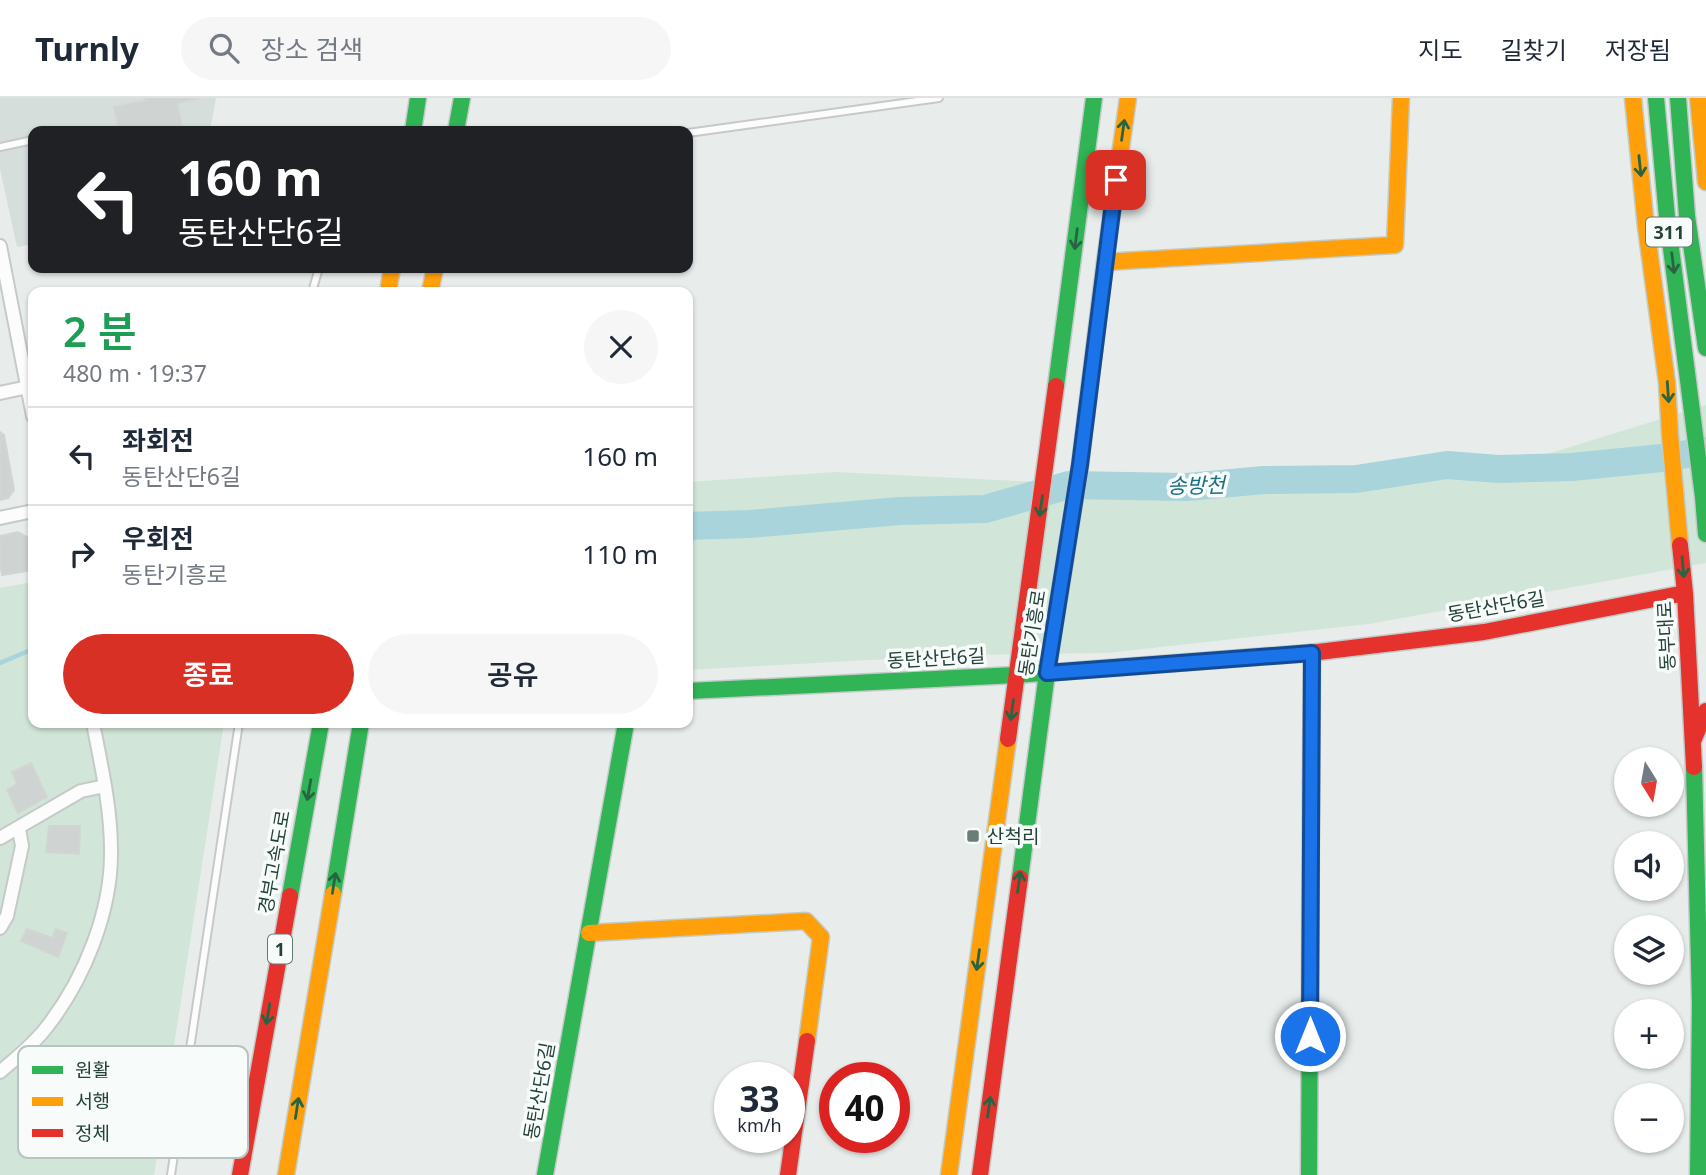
<!DOCTYPE html>
<html lang="ko">
<meta charset="utf-8">
<style>
:root{--surface:#fff;--page:#f6f6f7;--text:#1f2937;--muted:#747a83;--line:#e0e1e3;--accent:#d93025}
body{margin:0;font-family:"Noto Sans","Noto Sans KR",sans-serif;background:var(--page);color:var(--text);height:100vh;display:flex;flex-direction:column;font-size:26px;white-space:nowrap}
*{box-sizing:border-box;margin:0}
p{font-size:23px;color:var(--muted)}
.icon{flex:none;width:38px;height:38px;fill:none;stroke:currentColor;stroke-width:2;stroke-linecap:round;stroke-linejoin:round}
.map{position:relative;flex:1;overflow:hidden}
.sheet{position:absolute;left:28px;top:189px;width:665px;height:441px;display:flex;flex-direction:column;background:var(--surface);border-radius:14px;box-shadow:0 2px 5px #0004}
.sheet>*{flex:none}
.top-card{position:absolute;left:28px;top:28px;width:665px;height:147px;border-radius:14px;box-shadow:0 2px 5px #0004;background:#202124;color:#fff;overflow:hidden}
.needle{width:46px;rotate:169deg}
.tools{position:absolute;left:1614px;top:649px;display:grid;gap:14px}
.tools a{display:grid;place-items:center;width:70px;height:70px;border-radius:50%;background:var(--surface);box-shadow:0 2px 5px #0004;font-size:35px}
.speed{position:absolute;left:714px;top:964px;display:flex;gap:14px;font-size:35px;font-weight:700;text-align:center}
.speed>*{display:grid;place-content:center;width:91px;height:91px;border-radius:50%;background:var(--surface);box-shadow:0 2px 5px #0004;line-height:1}
.speed small{font-size:18px;font-weight:400}
.speed .limit{border:10px solid #d22;background:#fff;color:#111}
.pin{position:absolute;display:grid;place-items:center;width:60px;height:60px;color:#fff;margin:-30px;border-radius:14px;box-shadow:0 4px 10px #0006}
.me{position:absolute;width:77px;margin:-38px;rotate:0deg;stroke-linejoin:round;filter:drop-shadow(0 0 5px #0008)}
.turn{display:flex;align-items:center;gap:24px;height:147px;padding:0 35px;font-size:32px}
.turn .icon{width:91px;height:91px;stroke-width:2.5}
.turn b{display:block;font-size:49px;line-height:60px}
.round{display:grid;place-items:center;flex:none;width:74px;height:74px;border-radius:37px;background:var(--page)}
.overview{display:flex;align-items:center;justify-content:space-between;height:119px;padding:0 35px}
h1{font-size:42px;font-weight:600;line-height:52px;color:#1e9e55}
.action{display:flex;gap:14px;margin-top:auto;padding:14px 35px}
.action a{flex:1;height:80px;border-radius:42px;background:var(--accent);color:#fff;font-size:28px;font-weight:600;line-height:80px;text-align:center}
.action a+a{background:var(--page);color:var(--text)}
ul{padding:0;list-style:none}
li{display:flex;align-items:center;gap:21px;height:98px;padding:0 35px;border-top:2px solid var(--line)}
li div{flex:1}
li b{display:block;font-size:26px}
li em{font-style:normal}
header{display:flex;align-items:center;gap:42px;box-sizing:border-box;height:98px;padding:0 35px;background:var(--surface);border-bottom:2px solid var(--line)}
header strong{font-size:33px}
nav{display:flex;gap:38px;margin-inline-start:auto;font-size:24px}
.search{width:490px;height:63px;background:var(--page);display:flex;align-items:center;gap:18px;box-sizing:border-box;padding:0 24px;border-radius:38px;color:var(--muted);font-size:26px}
.map>svg:first-child{display:block}
</style>
<header>
<strong>Turnly</strong>
<div class="search"><svg class="icon" aria-label="search" viewBox="0 0 24 24"><circle cx="10" cy="10" r="6"/><path d="M15 15l6 6"/></svg>장소 검색</div>
<nav><a>지도</a><a>길찾기</a><a>저장됨</a></nav>
</header>
<div class="map">
<svg width="1706" height="1077" viewBox="0 0 1706 1077">
<rect width="100%" height="100%" fill="#e8edeb"/>
<path fill="#d6dedb" d="M0,0H216L210,33H33V146L17,149L0,71Z"/>
<path fill="#d1e6d8" d="M1706,307V465L1369,526L1108,555L961,557L688,572V384L836,374L1099,387L1499,371Z
M33,484V625H224L154,1077H0V490Z"/>
<g fill="none" stroke-linecap="round" stroke-linejoin="round">
<path stroke="#a9d4db" stroke-width="4.5" d="M0,565L33,551"/>
<path stroke="#a9d4db" stroke-width="28" d="M688,428L749,426L900,413L985,411L1069,387L1187,389L1264,382L1356,381L1447,367L1499,371L1572,369L1662,360L1706,353"/>
</g>
<path fill="#cfd4d2" stroke="#d1d6d4" stroke-width="2" d="M145,0H199L177,5L183,33H119L114,9L146,3Z
M0,334L4,337L14,392L8,400L0,402Z
M18,434L27,439L33,472L2,477L0,465V438Z
M31,665L47,699L18,715L7,692L17,686L12,674Z
M49,728H80L79,756L46,754Z
M27,831L52,840L56,831L67,835L58,859L21,843Z"/>
<g fill="none" stroke-linecap="round" stroke-linejoin="round">
<g stroke="#c5cac8" stroke-width="10">
<path id="lane" d="M688,35L939,0
M0,49L33,42
M312,194L319,170
M171,1077L239,625"/>
</g>
<g stroke="#c5cac8" stroke-width="16">
<path id="street" d="M0,148L33,318
M0,295L28,289
M0,420L33,413
M0,740L81,693L105,688
M0,830L7,818L22,748L19,731
M0,974C16,960 33,947 46,930C84,882 112,813 111,752C111,709 101,667 93,625"/>
</g>
<g stroke="#c3cbc8" stroke-width="19">
<path id="fast" d="M1656,0L1667,119L1703,399L1706,436
M1678,0L1687,118L1706,250
M413,33L418,0
M456,33L462,0
M1056,288L1094,0
M688,593L1016,577L1310,555
M1694,669L1700,906L1698,1077
M1020,780L1047,575L1080,367L1086,318
M333,796L361,625
M290,798L321,625
M545,1077L626,625
M1309,1077L1311,684"/>
</g>
<g stroke="#c3cbc8" stroke-width="19">
<path id="slow" d="M1633,0L1646,129L1667,285L1670,337L1680,447
M1698,0L1706,84
M1105,164L1395,147L1401,0
M388,194L392,170
M430,194L435,170
M1086,318L1105,164L1128,0
M1311,684L1312,555
M589,835L806,823L821,839L807,943
M286,1077L333,796
M949,1077L1008,641"/>
</g>
<g stroke="#c3cbc8" stroke-width="19">
<path id="jam" d="M1680,447L1685,495L1694,669
M1310,555L1484,534L1685,495
M1008,641L1056,288
M1693,643L1706,613
M240,1077L290,798
M788,1077L807,943
M980,1077L1020,780"/>
</g>
<use href="#lane" stroke="#fcfcfc" stroke-width="6"/>
<use href="#street" stroke="#fcfcfc" stroke-width="12"/>
<use href="#fast" stroke="#30b455" stroke-width="16"/>
<use href="#slow" stroke="#ff9f0a" stroke-width="16"/>
<use href="#jam" stroke="#e5322d" stroke-width="16"/>
</g>
<defs><path id="oneway-shaft" d="M-6 0H5M1.5-3L5.5 0L1.5 3" fill="none" stroke-width="1.6" stroke-linecap="round" stroke-linejoin="round" transform="scale(1.75)"/></defs>
<g stroke="#286442">
<use href="#oneway-shaft" transform="translate(1123 32) rotate(-82)"/>
<use href="#oneway-shaft" transform="translate(1640 68) rotate(84)"/>
<use href="#oneway-shaft" transform="translate(1076 141) rotate(97)"/>
<use href="#oneway-shaft" transform="translate(1673 165) rotate(83)"/>
<use href="#oneway-shaft" transform="translate(1668 294) rotate(86)"/>
<use href="#oneway-shaft" transform="translate(1041 408) rotate(98)"/>
<use href="#oneway-shaft" transform="translate(1683 469) rotate(85)"/>
<use href="#oneway-shaft" transform="translate(1012 612) rotate(98)"/>
<use href="#oneway-shaft" transform="translate(309 692) rotate(100)"/>
<use href="#oneway-shaft" transform="translate(1019 784) rotate(-82)"/>
<use href="#oneway-shaft" transform="translate(334 785) rotate(-81)"/>
<use href="#oneway-shaft" transform="translate(978 862) rotate(98)"/>
<use href="#oneway-shaft" transform="translate(268 916) rotate(100)"/>
<use href="#oneway-shaft" transform="translate(989 1009) rotate(-82)"/>
<use href="#oneway-shaft" transform="translate(297 1010) rotate(-81)"/>
</g>
<g fill="none" stroke-linecap="round" stroke-linejoin="round">
<g stroke="#114b97" stroke-width="18">
<path id="route" d="M1116,82L1080,367L1047,575L1312,555L1310,938"/>
</g>
<use href="#route" stroke="#1a73e8" stroke-width="12"/>
</g>
<rect fill="#697e78" stroke="#f7fbf9" stroke-width="2.5" x="966" y="731" width="14" height="14" rx="3.5"/>
<g text-anchor="middle" dominant-baseline="central" stroke-width="7" stroke-linejoin="round" paint-order="stroke">
<g fill="#f7fbf9" stroke="#637a73" stroke-width="2">
<rect x="1646" y="119.5" width="46" height="29" rx="5"/>
<rect x="268" y="836.5" width="24" height="29" rx="5"/>
</g>
<g font-size="18" font-weight="bold" fill="#24423a">
<text x="1669" y="134">311</text>
<text x="280" y="851">1</text>
</g>
<g font-size="19" fill="#24423a" stroke="#f7fbf9">
<text transform="translate(1496 508) rotate(-10)">동탄산단6길</text>
<text transform="translate(1032 535) rotate(-81)">동탄기흥로</text>
<text transform="translate(1666 538) rotate(-93)">동부대로</text>
<text transform="translate(936 560) rotate(-3)">동탄산단6길</text>
<text transform="translate(274 764) rotate(-80)">경부고속도로</text>
<text transform="translate(539 993) rotate(-80)">동탄산단6길</text>
</g>
<g font-size="19" fill="#24423a" stroke="#f7fbf9" text-anchor="start">
<text x="987" y="738">산척리</text>
</g>
<g font-size="21" font-style="italic" fill="#1c6f80" stroke="#f7fbf9">
<text transform="translate(1196 387) rotate(-1)">송방천</text>
</g>
</g>
<rect x="18" y="948" width="230" height="112" rx="10" fill="#f7fbf9" stroke="#b8c4c0" stroke-width="2"/>
<rect x="32" y="968" width="31" height="8" fill="#30b455"/>
<rect x="32" y="999" width="31" height="9" fill="#ff9f0a"/>
<rect x="32" y="1031" width="31" height="8" fill="#e5322d"/>
<g font-size="19" fill="#24423a">
<text x="75" y="979">원활</text>
<text x="75" y="1010">서행</text>
<text x="75" y="1042">정체</text>
</g>
</svg>
<div class="tools">
<a><svg class="needle" viewBox="-14 -14 28 28"><path d="M0-13l5 13h-10z" fill="#e53935"/><path d="M0 13l5-13h-10z" fill="#747a83"/></svg></a>
<a><svg class="icon" aria-label="sound" viewBox="0 0 24 24"><path d="M4 9h4l5-4v14l-5-4H4zM17 9q2 3 0 6"/></svg></a>
<a><svg class="icon" aria-label="layers" viewBox="0 0 24 24"><path d="M12 4l9 5-9 5-9-5zM3 14l9 5 9-5"/></svg></a>
<a>+</a>
<a>−</a>
</div>
<div class="speed"><div>33<small>km/h</small></div><div class="limit">40</div></div>
<div class="pin" style="left:1116px;top:82px;background:#d93025"><svg class="icon" aria-label="arrive" viewBox="0 0 24 24"><path d="M6 21V4h12l-3 4 3 4H6"/></svg></div>
<svg class="me" style="left:1310px;top:938px" viewBox="-20 -20 40 40"><circle r="17" fill="#1a73e8" stroke="#fff" stroke-width="3"/><path d="M0-11L8 9 0 5-8 9z" fill="#fff"/></svg>
<div class="top-card">
<div class="turn"><svg class="icon" aria-label="left" viewBox="0 0 24 24"><path d="M17 20v-9H6M10 6l-5 5 5 5"/></svg><div><b>160 m</b>동탄산단6길</div></div>
</div>
<section class="sheet">
<div class="overview"><div><h1>2 분</h1><p>480 m · 19:37</p></div><a class="round"><svg class="icon" aria-label="close" viewBox="0 0 24 24"><path d="M6 6l12 12M18 6L6 18"/></svg></a></div>
<ul>
<li><svg class="icon" aria-label="left" viewBox="0 0 24 24"><path d="M17 20v-9H6M10 6l-5 5 5 5"/></svg><div><b>좌회전</b><p>동탄산단6길</p></div><em>160 m</em></li>
<li><svg class="icon" aria-label="right" viewBox="0 0 24 24"><path d="M7 20v-9h11M14 6l5 5-5 5"/></svg><div><b>우회전</b><p>동탄기흥로</p></div><em>110 m</em></li>
</ul>
<div class="action"><a>종료</a><a>공유</a></div>
</section>
</div>
